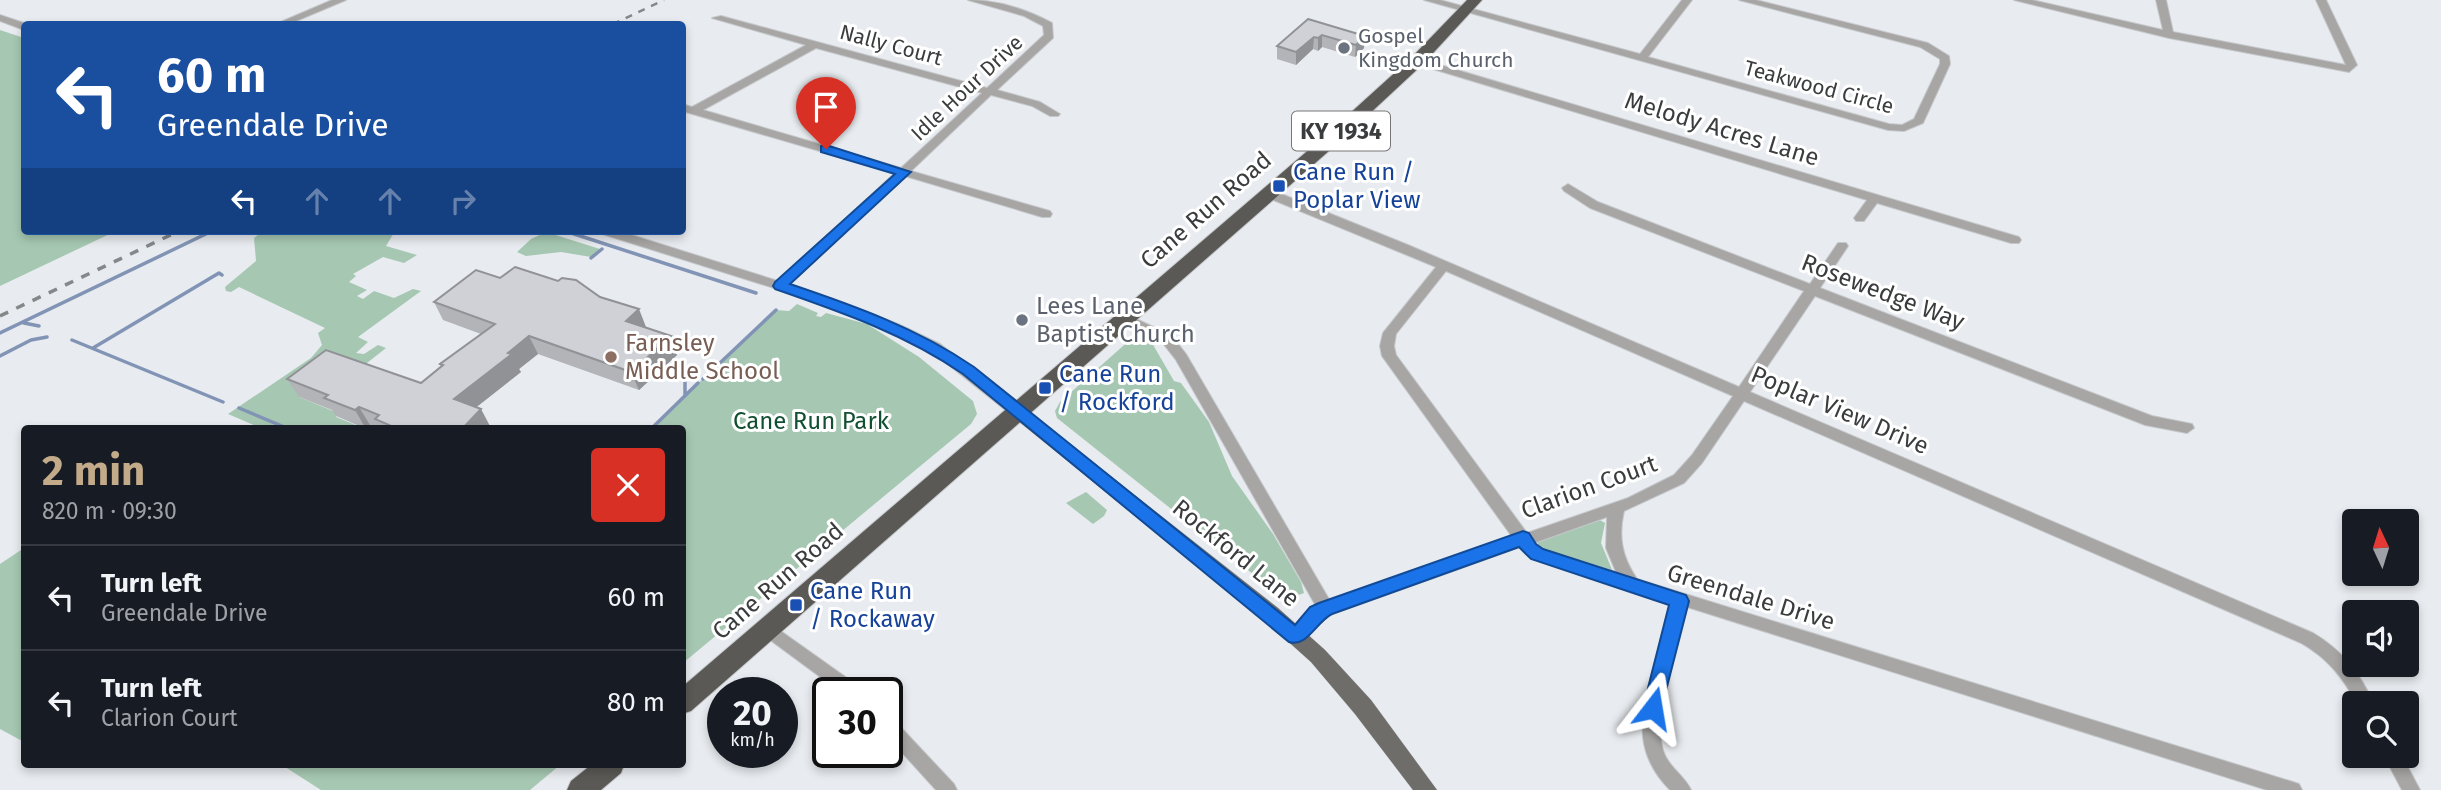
<!DOCTYPE html>
<meta charset="utf-8">
<style>
:root{--surface:#171b24;--page:#242831;--text:#f1f3f6;--muted:#9ea1a6;--line:#363941;--accent:#c3ab8a}
body{margin:0;font-family:"Fira Sans",sans-serif;background:var(--page);color:var(--text);height:100vh;display:flex;flex-direction:column;font-size:26px;white-space:nowrap}
*{box-sizing:border-box;margin:0}
p{font-size:23px;color:var(--muted)}
.icon{flex:none;width:38px;height:38px;fill:none;stroke:currentColor;stroke-width:2;stroke-linecap:round;stroke-linejoin:round}
.map{position:relative;flex:1;overflow:hidden}
.panel{position:absolute;left:21px;top:425px;width:665px;height:343px;display:flex;flex-direction:column;background:var(--surface);border-radius:7px;box-shadow:0 4px 10px #0003}
.panel>*{flex:none}
.banner{position:absolute;left:21px;top:21px;width:665px;height:214px;border-radius:7px;box-shadow:0 4px 10px #0003;background:#1a4fa0;color:#fff;overflow:hidden}
.needle{width:46px;rotate:356deg}
.buttons{position:absolute;left:2342px;top:509px;display:grid;gap:14px}
.buttons a{display:grid;place-items:center;width:77px;height:77px;border-radius:7px;background:var(--surface);box-shadow:0 4px 10px #0003;font-size:35px}
.speed{position:absolute;left:707px;top:677px;display:flex;gap:14px;font-size:35px;font-weight:700;text-align:center}
.speed>*{display:grid;place-content:center;width:91px;height:91px;border-radius:50%;background:var(--surface);box-shadow:0 4px 10px #0003;line-height:1}
.speed small{font-size:18px;font-weight:400}
.speed .limit{border:4px solid #111;border-radius:10px;background:#fff;color:#111}
.pin{position:absolute;display:grid;place-items:center;width:60px;height:60px;color:#fff;margin:-72px -30px;border-radius:50% 50% 50% 0;rotate:-45deg;box-shadow:0 0 7px #0007}
.pin .icon{rotate:45deg}
.me{position:absolute;width:77px;margin:-38px;rotate:14deg;stroke-linejoin:round;filter:drop-shadow(0 0 5px #0008)}
.turn{display:flex;align-items:center;gap:24px;height:147px;padding:0 21px;font-size:32px}
.turn .icon{width:91px;height:91px;stroke-width:2.5}
.turn b{display:block;font-size:49px;line-height:60px}
.lanes{display:flex;align-items:center;height:66px;padding:0 21px;background:#0003;justify-content:center;gap:35px;direction:ltr}
.lanes .off{opacity:.35}
.round{display:grid;place-items:center;flex:none;width:74px;height:74px;border-radius:7px;background:var(--page)}
.overview{display:flex;align-items:center;justify-content:space-between;height:119px;padding:0 21px}
h1{font-size:42px;font-weight:700;line-height:52px;color:var(--accent)}
ul{padding:0;list-style:none}
li{display:flex;align-items:center;gap:21px;height:105px;padding:0 21px;border-top:2px solid var(--line)}
li div{flex:1}
li b{display:block;font-size:26px}
li em{font-style:normal}
.map>svg:first-child{display:block}
</style>
<div class="map">
<svg width="2441" height="790" viewBox="0 0 2441 790">
<rect width="100%" height="100%" fill="#e8ebef"/>
<path fill="#a6c8b2" d="M0,30L24,38V231H116L0,286Z
M263,231H395L386,246L417,255L404,263L383,257L353,274L356,276L349,282L367,290L357,296L363,299L374,291L394,298L413,289L421,291L358,337L368,342L356,353L364,354L378,345L386,348L353,374L299,397L338,413L336,417L365,429H263L228,414L311,358L322,345L318,333L325,328L239,287L231,292L226,291L225,287L256,261L254,238Z
M546,232L600,249L591,257L561,252L526,256L517,252L531,239Z
M797,304L818,313L816,316L821,317L826,313L867,324L919,357L973,401L977,414L971,424L683,663L682,429H650L776,310L789,311Z
M1141,337L1152,343L1174,381L1181,383L1209,422L1232,476L1273,534L1301,582L1304,593L1288,599L1283,598L1057,418L1055,411L1060,402L1132,338Z
M1086,492L1107,510L1104,516L1093,524L1066,503Z
M1598,519L1605,523L1601,543L1613,572C1593,567 1546,559 1536,541Z
M24,548V742L0,729V564Z
M282,765H560L530,790H321Z"/>
<g fill="none" stroke-linecap="round" stroke-linejoin="round">
<path stroke="#8294b5" stroke-width="3.5" d="M565,231L756,293
M591,258L602,249
M24,323L39,326
M0,333L212,231
M72,340L223,402
M93,348L219,273L222,275
M0,356L31,340L47,337
M703,379L776,310
M685,382V396
M239,408L289,429
M651,429L698,383"/>
<g stroke="#c5c8cb" stroke-width="2">
<path id="minor" d="M332,0H346L289,24H276Z
M968,0C997,0 1026,9 1052,23L1053,38L997,90L1040,102L1060,114L1058,116H1050L1032,106L991,95L911,171L1050,211L1052,214L1050,217H1042L905,176L790,284L898,324L940,344L1023,408L1025,412L1023,416H1013L930,350L888,330L793,294L602,234L600,231H619L778,281L895,173L682,111V104L692,107L806,45L712,18L721,16L987,88L1044,35L1043,26L1024,16ZM816,48L982,93L901,168L703,110Z
M1424,0H1440L1640,54L1682,0H1692L1648,57L1889,124L1902,125L1914,119L1940,64V59L1920,47L1739,0H1756L1928,43L1949,56L1950,64L1923,123L1904,131L1888,130Z
M2014,0H2032L2163,30L2156,0H2166L2173,32L2346,65L2316,0H2326L2357,65L2349,72L2169,38Z
M0,15L27,24H24V30L0,21Z
M1417,58L2019,237L2021,240L2019,243H2011L1877,203L1864,221H1856L1854,218L1867,200L1413,63L1412,61Z
M1568,184L1598,202L1810,284L1838,243H1846L1848,246L1820,288L2152,416L2192,424L2194,428L2187,433L2145,425L1815,296L1750,392L2313,633C2342,650 2360,673 2374,704H2357C2343,677 2327,658 2301,643L1744,401L1702,463L1684,483L1624,511C1618,537 1622,557 1637,579L2293,782L2299,784L2302,790H2267L1687,607C1677,647 1652,711 1663,750C1668,767 1684,775 1691,790H1670C1656,776 1645,757 1643,737C1640,699 1662,641 1672,602L1636,591L1633,592L1626,588L1531,558L1520,547L1332,614C1318,620 1306,646 1290,641L1288,636C1293,625 1305,612 1316,606L1176,360L1162,342L1120,322L1118,319L1125,315L1130,316L1172,336L1186,354L1330,601L1513,538L1382,356L1380,346L1383,333L1436,267L1266,197V191H1274L1408,245L1739,387L1804,291L1590,208L1564,191L1562,188ZM1446,271L1733,396L1692,455L1674,475L1628,498L1527,533L1396,355L1394,346L1396,334ZM1607,517L1606,548L1616,572L1542,550L1534,543Z
M768,622L861,688L864,693H842L762,634L760,629L762,624Z
M887,716L893,719L954,784L957,790H936L887,736Z
M2384,756H2402L2420,790H2402Z"/>
</g>
<g stroke="#c5c8cb" stroke-width="1">
<path id="major" d="M1018,406L1024,408L1278,608L1325,650L1371,700L1437,790H1413L1355,714L1311,662L1264,620L1012,416L1009,412L1012,408Z"/>
</g>
<g stroke="#c5c8cb" stroke-width="2">
<path id="highway" d="M1467,0H1482L1423,64L1338,143L691,711L682,714V687L1326,135L1411,58Z
M591,765H624L621,773L601,790H567L571,781Z"/>
</g>
<use href="#minor" fill="#a7a6a4" fill-rule="evenodd"/>
<use href="#major" fill="#6e6d6a" fill-rule="evenodd"/>
<use href="#highway" fill="#5a5955" fill-rule="evenodd"/>
<path stroke="#858789" stroke-width="2.5" stroke-dasharray="7 7" stroke-linecap="butt" d="M613,24L664,0"/>
<path stroke="#858789" stroke-width="3.5" stroke-dasharray="9 9" stroke-linecap="butt" d="M0,316L179,231"/>
</g>
<path fill="#b2b4b8" d="M1308,19L1365,36L1364,48L1355,57L1322,47L1318,51L1313,49L1296,65L1277,59V46Z
M500,278L600,297L646,327L677,355L639,390L538,354L519,369L521,372L476,407L491,428L489,429H378L370,425L366,429L336,416L332,410L299,397L287,379L421,383L441,366L440,364L481,334L443,320L434,302Z"/>
<path fill="#919296" d="M1322,35V47L1318,51V38Z
M1365,36L1364,48L1355,57L1356,45Z
M1314,37L1313,49L1296,65V52Z
M639,309L646,327L633,339L626,321Z
M529,336L538,354L519,369L521,372L464,417L454,399Z
M671,336L677,355L639,390L631,372Z
M359,407L370,425L366,429L355,410Z
M481,409L491,428L489,429H462Z"/>
<path fill="#cfd1d6" stroke="#919296" stroke-width="2" d="M1308,19L1365,36L1356,45L1322,35L1318,38L1314,37L1296,52L1277,46Z
M515,267L558,281L562,278L576,280L600,297L639,309L626,321L671,336L631,372L529,336L508,353L512,354L454,399L481,409L462,429H398L375,419L379,415L359,407L355,410L324,398L328,395L287,379L326,350L421,383L443,365L440,364L495,324L434,302L476,270L500,278Z"/>
<path fill="#1a73e8" stroke="#114b97" stroke-width="2" d="M826,145L911,172L790,284C855,306 917,328 974,367L1295,625L1310,607L1319,603L1523,531L1529,533L1536,544L1543,549L1686,595L1689,601L1660,714L1653,717L1646,714L1643,708L1669,605L1531,559L1519,547L1332,614C1317,621 1307,648 1289,642L963,374C905,334 841,312 775,289L773,286L775,282L895,174L821,152V146Z"/>
<g fill="#6b7280" stroke="#fff" stroke-width="2.5">
<circle cx="1344" cy="48" r="7"/>
<circle cx="1022" cy="320" r="7"/>
</g>
<g fill="#1a4fb4" stroke="#fff" stroke-width="2.5">
<rect x="1272" y="179" width="14" height="14" rx="3.5"/>
<rect x="1038" y="381" width="14" height="14" rx="3.5"/>
<rect x="789" y="598" width="14" height="14" rx="3.5"/>
</g>
<circle fill="#8d6e63" stroke="#fff" stroke-width="2.5" cx="611" cy="357" r="7"/>
<g text-anchor="middle" dominant-baseline="central" stroke-width="6" stroke-linejoin="round" paint-order="stroke">
<g font-size="21" fill="#5b616d" stroke="#fff" text-anchor="start">
<text x="1358" y="36">Gospel<tspan x="1358" dy="24">Kingdom Church</tspan></text>
</g>
<g font-size="21" fill="#3b3c3d" stroke="#fff">
<text transform="translate(891 45) rotate(15)">Nally Court</text>
<text transform="translate(1819 87) rotate(15)">Teakwood Circle</text>
<text transform="translate(967 88) rotate(-43)">Idle Hour Drive</text>
</g>
<rect fill="#fff" stroke="#767677" stroke-width="2" x="1292" y="111.5" width="98" height="39" rx="5"/>
<g font-size="23" font-weight="bold" fill="#3b3c3d">
<text x="1341" y="131">KY 1934</text>
</g>
<g font-size="24" fill="#3b3c3d" stroke="#fff">
<text transform="translate(1722 129) rotate(17)">Melody Acres Lane</text>
<text transform="translate(1206 210) rotate(-41)">Cane Run Road</text>
<text transform="translate(1883 292) rotate(21)">Rosewedge Way</text>
<text transform="translate(1840 410) rotate(23)">Poplar View Drive</text>
<text transform="translate(1589 487) rotate(-20)">Clarion Court</text>
<text transform="translate(1236 553) rotate(39)">Rockford Lane</text>
<text transform="translate(778 581) rotate(-41)">Cane Run Road</text>
<text transform="translate(1751 597) rotate(17)">Greendale Drive</text>
</g>
<g font-size="24" fill="#164399" stroke="#fff" text-anchor="start">
<text x="1293" y="172">Cane Run /<tspan x="1293" dy="28">Poplar View</tspan></text>
<text x="1059" y="374">Cane Run<tspan x="1059" dy="28">/ Rockford</tspan></text>
<text x="810" y="591">Cane Run<tspan x="810" dy="28">/ Rockaway</tspan></text>
</g>
<g font-size="24" fill="#5b616d" stroke="#fff" text-anchor="start">
<text x="1036" y="306">Lees Lane<tspan x="1036" dy="28">Baptist Church</tspan></text>
</g>
<g font-size="24" fill="#785e54" stroke="#fff" text-anchor="start">
<text x="625" y="343">Farnsley<tspan x="625" dy="28">Middle School</tspan></text>
</g>
<g font-size="24" fill="#125032" stroke="#fff">
<text x="811" y="421">Cane Run Park</text>
</g>
</g>
</svg>
<div class="buttons">
<a><svg class="needle" viewBox="-14 -14 28 28"><path d="M0-13l5 13h-10z" fill="#e53935"/><path d="M0 13l5-13h-10z" fill="#9ea1a6"/></svg></a>
<a><svg class="icon" aria-label="sound" viewBox="0 0 24 24"><path d="M4 9h4l5-4v14l-5-4H4zM17 9q2 3 0 6"/></svg></a>
<a><svg class="icon" aria-label="search" viewBox="0 0 24 24"><circle cx="10" cy="10" r="6"/><path d="M15 15l6 6"/></svg></a>
</div>
<div class="speed"><div>20<small>km/h</small></div><div class="limit">30</div></div>
<div class="pin" style="left:826px;top:149px;background:#d93025"><svg class="icon" aria-label="arrive" viewBox="0 0 24 24"><path d="M6 21V4h12l-3 4 3 4H6"/></svg></div>
<svg class="me" style="left:1653px;top:708px" viewBox="-20 -20 40 40"><path d="M0-17L14 15 0 8-14 15z" fill="#1a73e8" stroke="#fff" stroke-width="4"/></svg>
<div class="banner">
<div class="turn"><svg class="icon" aria-label="left" viewBox="0 0 24 24"><path d="M17 20v-9H6M10 6l-5 5 5 5"/></svg><div><b>60 m</b>Greendale Drive</div></div>
<div class="lanes"><svg class="icon" aria-label="left" viewBox="0 0 24 24"><path d="M17 20v-9H6M10 6l-5 5 5 5"/></svg><svg class="icon off" aria-label="ahead" viewBox="0 0 24 24"><path d="M12 20V5M6 11l6-6 6 6"/></svg><svg class="icon off" aria-label="ahead" viewBox="0 0 24 24"><path d="M12 20V5M6 11l6-6 6 6"/></svg><svg class="icon off" aria-label="right" viewBox="0 0 24 24"><path d="M7 20v-9h11M14 6l5 5-5 5"/></svg></div>
</div>
<section class="panel">
<div class="overview"><div><h1>2 min</h1><p>820 m · 09:30</p></div><a class="round" style="background:#d93025;color:#fff"><svg class="icon" aria-label="close" viewBox="0 0 24 24"><path d="M6 6l12 12M18 6L6 18"/></svg></a></div>
<ul>
<li><svg class="icon" aria-label="left" viewBox="0 0 24 24"><path d="M17 20v-9H6M10 6l-5 5 5 5"/></svg><div><b>Turn left</b><p>Greendale Drive</p></div><em>60 m</em></li>
<li><svg class="icon" aria-label="left" viewBox="0 0 24 24"><path d="M17 20v-9H6M10 6l-5 5 5 5"/></svg><div><b>Turn left</b><p>Clarion Court</p></div><em>80 m</em></li>
</ul>
</section>
</div>
